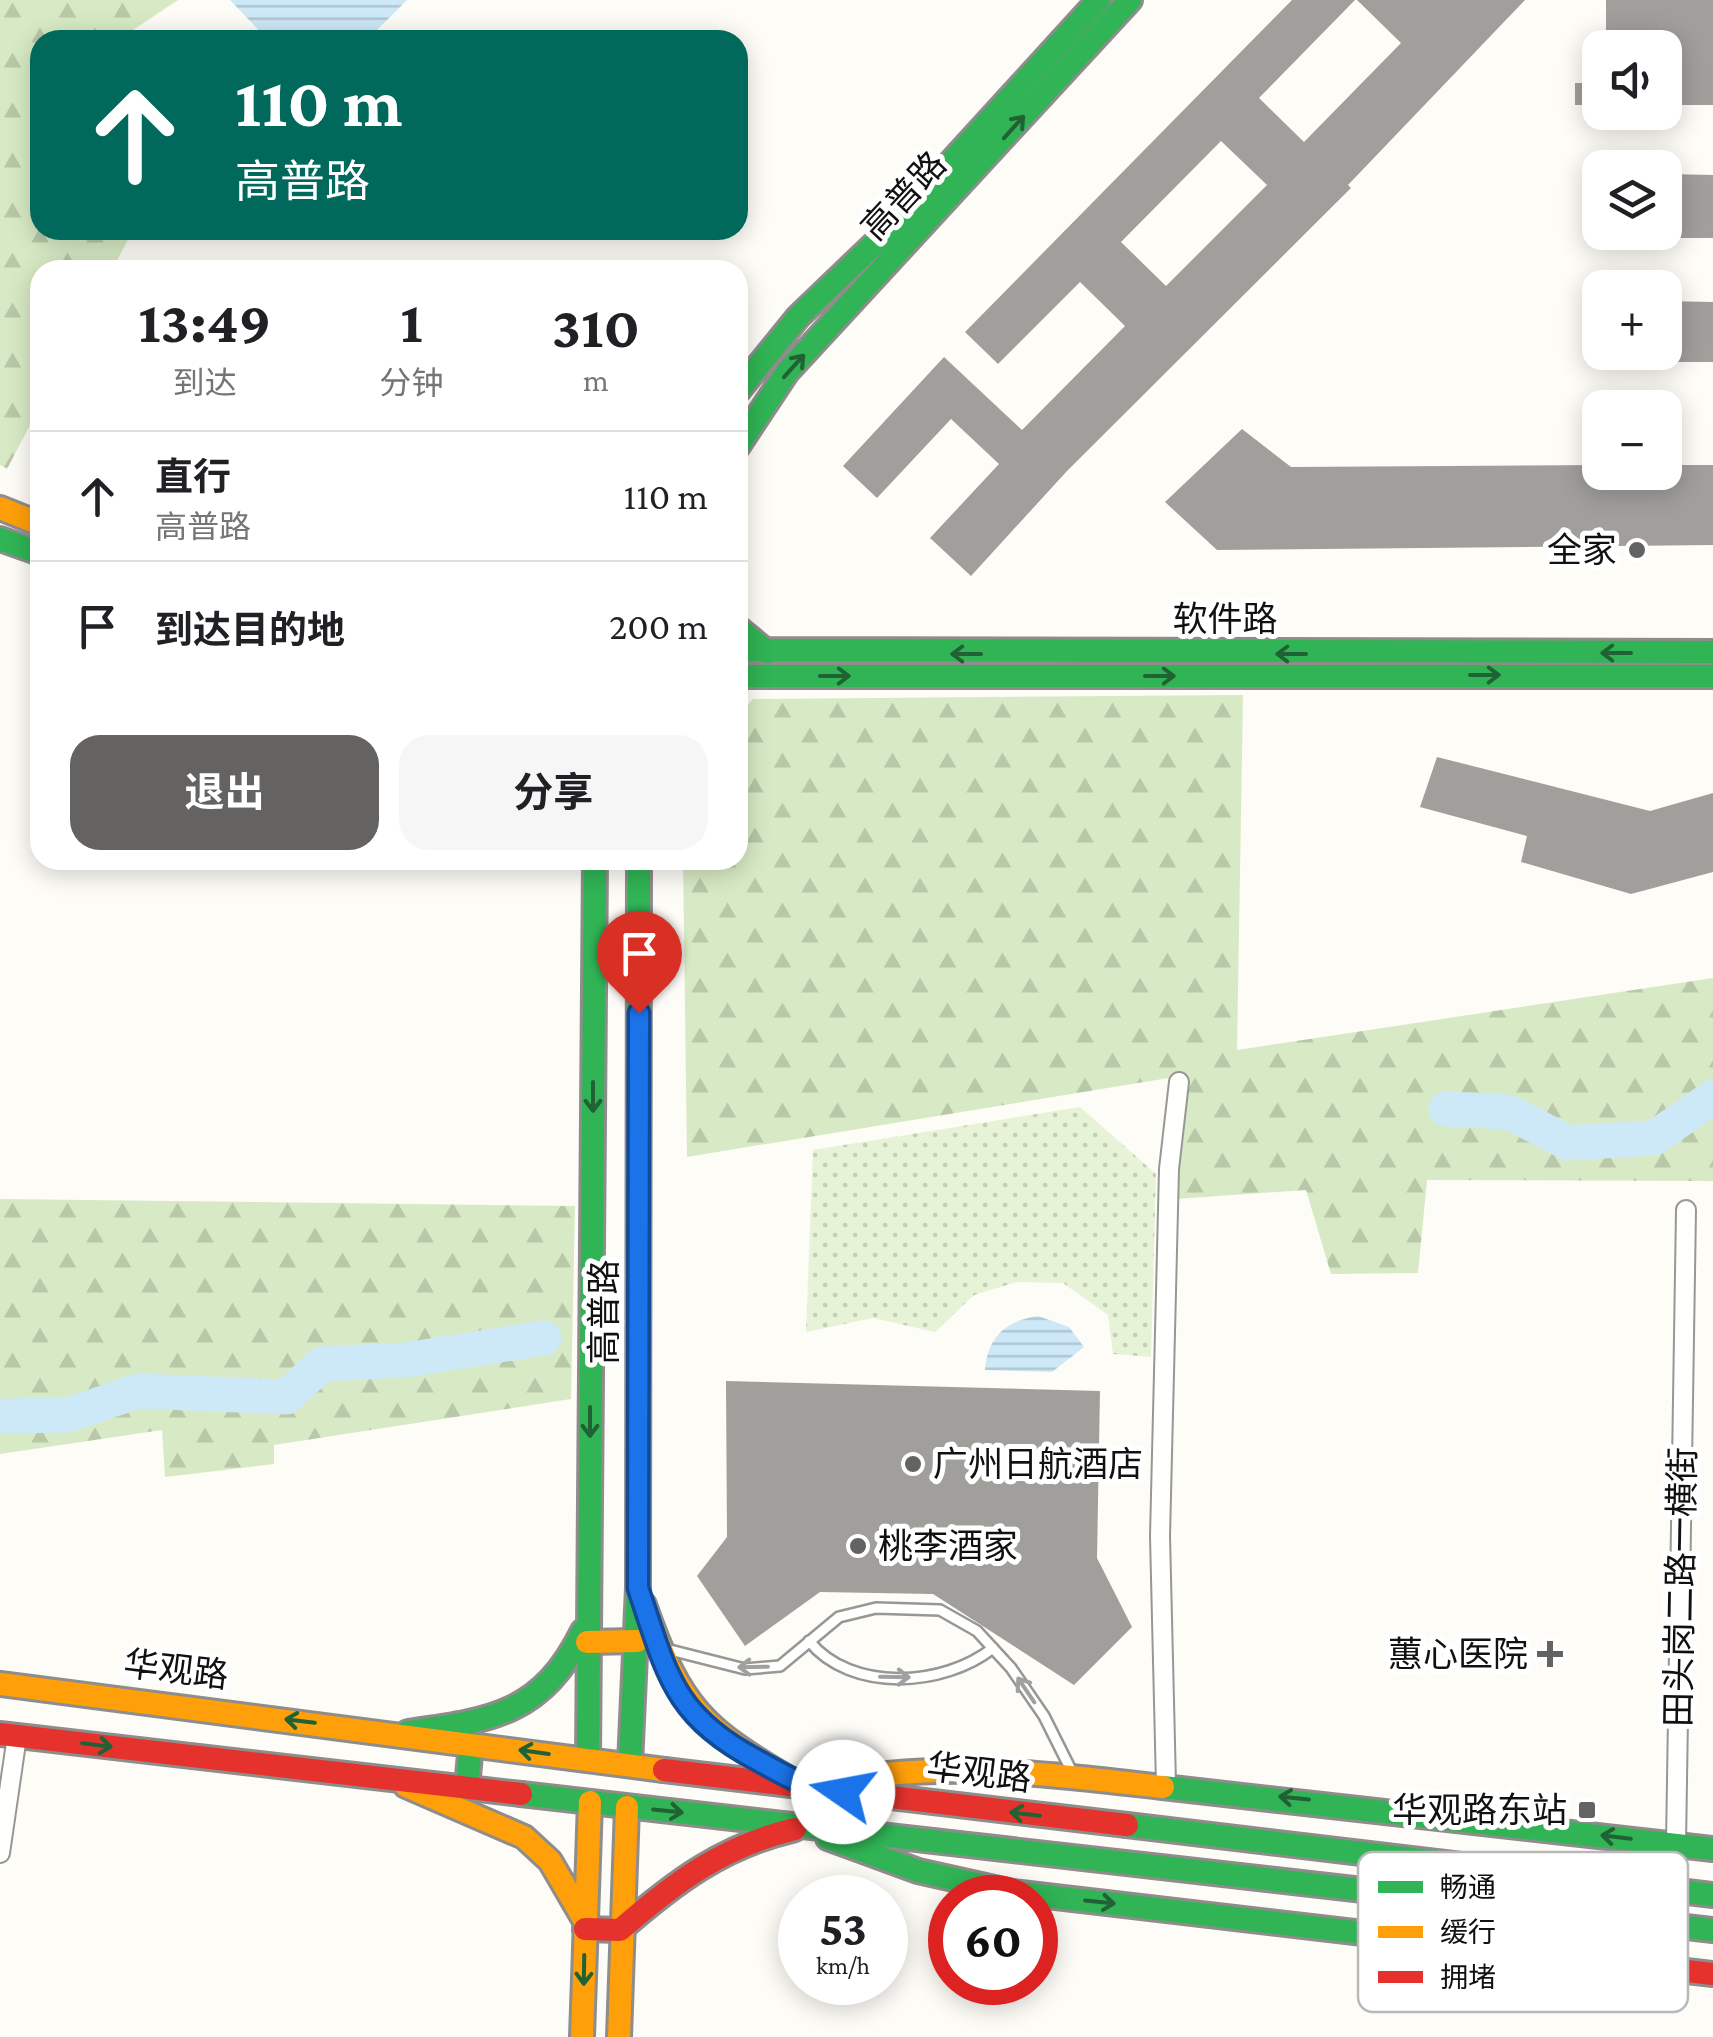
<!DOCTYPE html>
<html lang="zh">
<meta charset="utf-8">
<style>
:root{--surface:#fff;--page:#f6f6f6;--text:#202124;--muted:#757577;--line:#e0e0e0;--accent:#646362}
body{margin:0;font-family:"Crimson Pro","Noto Sans SC",serif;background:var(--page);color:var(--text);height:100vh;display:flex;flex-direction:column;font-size:38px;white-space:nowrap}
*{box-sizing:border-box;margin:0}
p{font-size:32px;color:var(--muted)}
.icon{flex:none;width:55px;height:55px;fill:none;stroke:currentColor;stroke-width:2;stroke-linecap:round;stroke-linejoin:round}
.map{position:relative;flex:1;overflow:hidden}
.sheet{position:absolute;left:30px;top:260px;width:718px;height:610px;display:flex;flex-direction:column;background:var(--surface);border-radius:30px;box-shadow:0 5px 25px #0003}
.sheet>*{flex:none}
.banner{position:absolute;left:30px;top:30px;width:718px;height:210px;border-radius:30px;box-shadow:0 5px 25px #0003;background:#00695c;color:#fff;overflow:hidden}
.buttons{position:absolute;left:1582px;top:30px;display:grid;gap:20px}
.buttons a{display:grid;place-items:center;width:100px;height:100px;border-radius:20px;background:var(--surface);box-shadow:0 5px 25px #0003;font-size:50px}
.speed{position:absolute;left:778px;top:1875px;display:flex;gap:20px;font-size:50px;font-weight:700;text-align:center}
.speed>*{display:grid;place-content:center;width:130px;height:130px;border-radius:50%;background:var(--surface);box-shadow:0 5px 25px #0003;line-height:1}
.speed small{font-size:25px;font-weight:400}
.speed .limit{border:15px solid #d22;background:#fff;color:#111}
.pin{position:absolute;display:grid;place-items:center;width:85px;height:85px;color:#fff;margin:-102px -42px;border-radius:50% 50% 50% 0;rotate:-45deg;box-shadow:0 0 10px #0007}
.pin .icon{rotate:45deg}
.me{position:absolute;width:110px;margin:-55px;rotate:282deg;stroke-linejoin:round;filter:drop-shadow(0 0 8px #0008)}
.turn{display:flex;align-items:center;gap:35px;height:210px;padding:0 40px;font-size:45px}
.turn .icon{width:130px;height:130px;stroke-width:2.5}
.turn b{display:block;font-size:70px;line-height:85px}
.eta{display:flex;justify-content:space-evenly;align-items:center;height:170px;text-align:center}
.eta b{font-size:60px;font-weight:700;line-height:70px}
.primary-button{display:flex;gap:20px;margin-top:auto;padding:20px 40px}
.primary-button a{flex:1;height:115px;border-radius:30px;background:var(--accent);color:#fff;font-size:40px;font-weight:700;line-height:115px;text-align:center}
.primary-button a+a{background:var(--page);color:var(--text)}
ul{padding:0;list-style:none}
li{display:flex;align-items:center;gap:30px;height:130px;padding:0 40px;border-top:2px solid var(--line)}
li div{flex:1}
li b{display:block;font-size:38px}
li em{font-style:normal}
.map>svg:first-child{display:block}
</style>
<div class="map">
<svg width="1713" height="2037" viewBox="0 0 1713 2037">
<defs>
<pattern id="forest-firs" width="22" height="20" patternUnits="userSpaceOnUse" patternTransform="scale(2.5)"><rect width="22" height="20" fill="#d8eac5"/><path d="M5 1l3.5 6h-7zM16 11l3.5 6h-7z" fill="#b8c8a8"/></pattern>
<pattern id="garden-dots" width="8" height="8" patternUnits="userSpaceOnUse" patternTransform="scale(2.5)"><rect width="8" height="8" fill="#e7f3d7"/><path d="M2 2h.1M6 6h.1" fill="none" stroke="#c5cfb8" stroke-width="1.8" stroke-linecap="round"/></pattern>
<pattern id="water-rules" width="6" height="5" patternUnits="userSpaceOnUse" patternTransform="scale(2.5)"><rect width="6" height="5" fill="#cde8f7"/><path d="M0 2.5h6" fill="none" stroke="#afc6d3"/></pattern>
</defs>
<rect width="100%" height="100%" fill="#fdfcf7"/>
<path fill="url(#forest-firs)" d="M0,0H178L118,40H40V230H133L112,270H40V406L7,469L0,465Z
M1243,695L1237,1050L1713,978V1181L1427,1180L1418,1273L1331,1274L1306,1190L1175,1199L1187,1075L687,1157L683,860H738V715L753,699Z
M0,1199L575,1206L571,1399L274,1445V1464L165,1477L162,1430L0,1454Z"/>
<path fill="url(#garden-dots)" d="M1080,1107L1156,1174L1151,1357L1113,1354L1108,1315L1063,1283L1017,1282L974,1295L935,1332L873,1318L806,1332L813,1150Z"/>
<path fill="url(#water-rules)" d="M230,0H407L367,40H268Z
M1038,1316L1069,1327L1084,1347L1052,1372L985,1370C988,1337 1005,1321 1038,1316Z"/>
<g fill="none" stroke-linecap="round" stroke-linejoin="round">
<path stroke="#cde8f7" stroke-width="35" d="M1446,1109L1509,1112L1568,1143L1654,1138L1713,1097
M0,1416L68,1415L138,1391L286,1397L322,1364L405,1360L544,1338"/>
</g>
<path fill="#a19f9c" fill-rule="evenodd" d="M1292,0H1355L1259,98L1304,142L1401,43L1357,0H1525L1348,185L1351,188L1067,471L971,576L930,538L999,464L951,419L877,498L843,466L944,357L1022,430L1125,326L1080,282L998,364L965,332ZM1221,141L1267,185L1166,286L1121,242Z
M1606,0H1713V105H1665V48H1606Z
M1575,83H1600V105H1575Z
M1665,174L1713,175V238H1665Z
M1665,301L1713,302V362H1665Z
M1242,429L1291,467L1600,465V472H1665V465H1713V545L1217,550L1165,502Z
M1437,757L1650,811L1713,793V872L1631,894L1521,862L1527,836L1420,807Z
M726,1381L1100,1391L1097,1558L1132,1627L1074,1685L933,1594L820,1592L745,1646L697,1576L727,1537Z"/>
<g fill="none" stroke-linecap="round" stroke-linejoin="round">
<g stroke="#979795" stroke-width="14">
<path id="lane" d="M809,1641C851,1693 944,1687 993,1648
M666,1649L745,1669L780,1666L839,1617L876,1608L940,1610L977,1631L1011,1668L1044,1716L1072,1772"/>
</g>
<g stroke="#979795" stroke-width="22">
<path id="street" d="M1166,1784L1160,1536L1169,1169L1179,1082
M1676,1844L1686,1210
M0,1853L17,1736"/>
</g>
<g stroke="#8e8d8b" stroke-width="28">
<path id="fast" d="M738,391L798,317L889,230L1099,0
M738,446L787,372L1130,0
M0,539L40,553
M738,628L767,652
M738,650L1713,652
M738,676H1713
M408,1732C493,1720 542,1714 583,1631
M588,1759L595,860
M630,1764L638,1588L639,860
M1163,1787L1713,1849
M467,1788L471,1743
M521,1794L1713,1930
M1127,1825L1713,1895
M828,1838L918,1871L1012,1892L1491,1948"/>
</g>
<g stroke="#8e8d8b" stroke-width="28">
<path id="slow" d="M0,508L40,524
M644,1605C681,1710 703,1729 798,1784
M587,1642L637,1641
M0,1684L664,1770
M825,1783C938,1760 1050,1774 1163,1787
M406,1786L524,1837L550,1861L585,1921
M582,2037L590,1802
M619,2037L627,1807"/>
</g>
<g stroke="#8e8d8b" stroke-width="28">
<path id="jam" d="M0,1734L521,1794
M664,1770L1127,1825
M585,1929L620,1930C675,1882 723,1846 795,1829
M1491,1948L1713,1974"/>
</g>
<use href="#lane" stroke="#fffffe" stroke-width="9"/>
<use href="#street" stroke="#fffffe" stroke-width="18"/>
<use href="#fast" stroke="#30b455" stroke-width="22"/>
<use href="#slow" stroke="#ff9f0a" stroke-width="22"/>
<use href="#jam" stroke="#e5322d" stroke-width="22"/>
</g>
<defs><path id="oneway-shaft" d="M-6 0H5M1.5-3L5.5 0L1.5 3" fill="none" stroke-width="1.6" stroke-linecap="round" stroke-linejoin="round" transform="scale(2.5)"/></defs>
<g stroke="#206233">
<use href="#oneway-shaft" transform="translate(1014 127) rotate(-48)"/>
<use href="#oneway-shaft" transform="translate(794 366) rotate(-48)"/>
<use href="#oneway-shaft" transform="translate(1616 653) rotate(180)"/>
<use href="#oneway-shaft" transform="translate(966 654) rotate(-180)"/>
<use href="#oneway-shaft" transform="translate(1291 654) rotate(180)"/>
<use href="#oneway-shaft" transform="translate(1485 675)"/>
<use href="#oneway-shaft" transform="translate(835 676)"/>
<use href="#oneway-shaft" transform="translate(1160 676)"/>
<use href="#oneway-shaft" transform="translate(593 1097) rotate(90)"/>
<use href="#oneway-shaft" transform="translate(590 1422) rotate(90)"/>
<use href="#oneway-shaft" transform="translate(300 1721) rotate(-173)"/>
<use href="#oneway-shaft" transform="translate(97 1745) rotate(7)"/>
<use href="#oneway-shaft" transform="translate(534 1752) rotate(-172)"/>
<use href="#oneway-shaft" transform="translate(1294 1798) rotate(-174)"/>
<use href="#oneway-shaft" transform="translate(668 1811) rotate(6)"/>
<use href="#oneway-shaft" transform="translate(1025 1814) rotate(-173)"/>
<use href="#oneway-shaft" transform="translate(1616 1837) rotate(-173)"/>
<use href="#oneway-shaft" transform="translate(1100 1902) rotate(6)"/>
<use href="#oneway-shaft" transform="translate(584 1970) rotate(91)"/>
</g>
<g stroke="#a0a09f">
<use href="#oneway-shaft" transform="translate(753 1667) rotate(179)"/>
<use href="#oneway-shaft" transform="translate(895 1677) rotate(1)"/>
<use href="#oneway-shaft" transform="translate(1026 1690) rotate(-124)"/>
</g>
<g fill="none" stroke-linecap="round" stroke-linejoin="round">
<g stroke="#114b97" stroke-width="25">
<path id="route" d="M639,1013L638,1588C667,1673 672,1715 757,1760C792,1779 802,1787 843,1792"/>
</g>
<use href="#route" stroke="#1a73e8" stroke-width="18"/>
</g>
<g fill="#646362" stroke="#fff" stroke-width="4">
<circle cx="1637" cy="550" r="10"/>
<circle cx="913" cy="1464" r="10"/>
<circle cx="858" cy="1546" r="10"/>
<path d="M1545 1639h10v10h10v10h-10v10h-10v-10h-10v-10h10z"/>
<rect x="1577" y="1800" width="20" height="20" rx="5"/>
</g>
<g text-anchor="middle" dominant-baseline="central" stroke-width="10" stroke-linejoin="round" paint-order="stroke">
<g font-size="35" fill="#111" stroke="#fff">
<text transform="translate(904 196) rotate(-47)">高普路</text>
<text x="1225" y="619">软件路</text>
<text transform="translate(604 1312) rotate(-90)">高普路</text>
<text transform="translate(1681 1587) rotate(-89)">田头岗二路一横街</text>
<text transform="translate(176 1670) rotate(7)">华观路</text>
<text transform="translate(979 1773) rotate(7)">华观路</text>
</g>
<g font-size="35" fill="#111" stroke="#fff" text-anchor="end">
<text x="1617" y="550">全家</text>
<text x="933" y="1464" text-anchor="start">广州日航酒店</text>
<text x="878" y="1546" text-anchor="start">桃李酒家</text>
<text x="1528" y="1654">蕙心医院</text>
<text x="1567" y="1810">华观路东站</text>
</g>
</g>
<rect x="1358" y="1852" width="330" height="160" rx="15" fill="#fff" stroke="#b8b8b8" stroke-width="2.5"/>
<rect x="1378" y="1881" width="45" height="12" fill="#30b455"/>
<rect x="1378" y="1926" width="45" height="12" fill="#ff9f0a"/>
<rect x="1378" y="1971" width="45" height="12" fill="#e5322d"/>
<g font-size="28" fill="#111">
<text x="1440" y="1897">畅通</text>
<text x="1440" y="1942">缓行</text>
<text x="1440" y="1987">拥堵</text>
</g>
</svg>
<div class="buttons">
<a><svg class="icon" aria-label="sound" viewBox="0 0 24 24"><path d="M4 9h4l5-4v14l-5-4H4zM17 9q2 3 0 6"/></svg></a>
<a><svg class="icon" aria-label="layers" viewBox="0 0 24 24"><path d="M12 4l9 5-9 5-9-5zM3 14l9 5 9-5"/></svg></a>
<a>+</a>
<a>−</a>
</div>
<div class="speed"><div>53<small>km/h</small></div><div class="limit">60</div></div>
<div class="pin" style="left:639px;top:1013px;background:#d93025"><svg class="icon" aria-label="arrive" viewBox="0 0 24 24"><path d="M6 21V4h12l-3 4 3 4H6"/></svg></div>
<svg class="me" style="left:843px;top:1792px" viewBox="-20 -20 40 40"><circle r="19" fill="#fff"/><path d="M0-13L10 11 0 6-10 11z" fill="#1a73e8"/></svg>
<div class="banner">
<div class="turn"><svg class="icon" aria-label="ahead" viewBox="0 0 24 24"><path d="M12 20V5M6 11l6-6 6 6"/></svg><div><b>110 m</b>高普路</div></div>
</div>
<section class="sheet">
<div class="eta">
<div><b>13:49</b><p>到达</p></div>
<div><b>1</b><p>分钟</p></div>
<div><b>310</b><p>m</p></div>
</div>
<ul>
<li><svg class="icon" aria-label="ahead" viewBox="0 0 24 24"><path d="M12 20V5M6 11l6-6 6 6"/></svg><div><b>直行</b><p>高普路</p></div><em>110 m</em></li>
<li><svg class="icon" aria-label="arrive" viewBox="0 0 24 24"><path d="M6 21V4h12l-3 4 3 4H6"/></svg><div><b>到达目的地</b></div><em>200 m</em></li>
</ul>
<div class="primary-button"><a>退出</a><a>分享</a></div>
</section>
</div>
